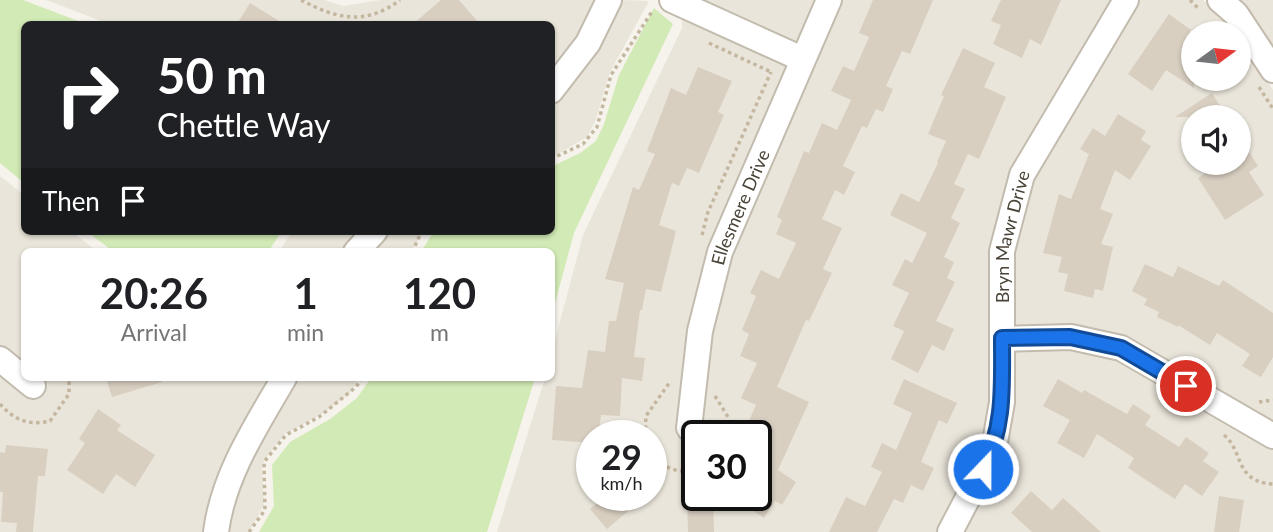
<!DOCTYPE html>
<style>
:root{--surface:#fff;--page:#f6f6f6;--text:#202124;--muted:#757577}
body{margin:0;font-family:Lato,sans-serif;background:var(--page);color:var(--text);height:100vh;display:flex;flex-direction:column;font-size:26px;white-space:nowrap}
*{box-sizing:border-box;margin:0}
p{font-size:23px;color:var(--muted)}
.icon{flex:none;width:38px;height:38px;fill:none;stroke:currentColor;stroke-width:2;stroke-linecap:round;stroke-linejoin:round}
.map{position:relative;flex:1;overflow:hidden}
.sheet{position:absolute;left:21px;top:248px;width:534px;height:133px;display:flex;flex-direction:column;background:var(--surface);border-radius:10px;box-shadow:0 2px 5px #0004}
.sheet>*{flex:none}
.guide{position:absolute;left:21px;top:21px;width:534px;height:214px;border-radius:10px;box-shadow:0 2px 5px #0004;background:#202124;color:#fff;overflow:hidden}
.needle{width:46px;rotate:75deg}
.controls{position:absolute;left:1181px;top:21px;display:grid;gap:14px}
.controls a{display:grid;place-items:center;width:70px;height:70px;border-radius:50%;background:var(--surface);box-shadow:0 2px 5px #0004;font-size:35px}
.speed{position:absolute;left:576px;top:420px;display:flex;gap:14px;font-size:35px;font-weight:700;text-align:center}
.speed>*{display:grid;place-content:center;width:91px;height:91px;border-radius:50%;background:var(--surface);box-shadow:0 2px 5px #0004;line-height:1}
.speed small{font-size:18px;font-weight:400}
.speed .limit{border:4px solid #111;border-radius:10px;background:#fff;color:#111}
.pin{position:absolute;display:grid;place-items:center;width:60px;height:60px;color:#fff;margin:-30px;border:4px solid #fff;border-radius:50%;box-shadow:0 2px 7px #0007}
.me{position:absolute;width:77px;margin:-38px;rotate:22deg;stroke-linejoin:round;filter:drop-shadow(0 0 5px #0008)}
.turn{display:flex;align-items:center;gap:24px;height:147px;padding:0 21px;font-size:32px}
.turn .icon{width:91px;height:91px;stroke-width:2.5}
.turn b{display:block;font-size:49px;line-height:60px}
.then{display:flex;align-items:center;height:66px;padding:0 21px;background:#0003;gap:14px;font-size:26px}
.eta{display:flex;justify-content:space-evenly;align-items:center;height:119px;text-align:center}
.eta b{font-size:42px;font-weight:700;line-height:49px}
.map>svg:first-child{display:block}
</style>
<div class="map">
<svg width="1273" height="532" viewBox="0 0 1273 532">
<rect width="100%" height="100%" fill="#f6f3ec"/>
<path fill="#eae5da" fill-rule="evenodd" d="M46,0H324L343,6L381,0H597L578,39L551,74V24H109Z
M621,0L649,1L610,72L595,122L587,137L551,158V105L559,99Z
M698,0H817L797,45Z
M841,0H1114L1011,173L991,402L984,445L938,532H497L545,378H551V355L583,235L682,28V20L674,12L788,65L689,330L676,437L696,438V495H756V436H699L711,332L731,254ZM592,436H651V495H592Z
M1139,0H1203L1227,21L1235,33H1194V79H1239V39L1273,90V424L1125,338L1013,328L1014,251L1033,178ZM1194,117H1239V163H1194Z
M1236,0H1273V50Z
M0,176L24,195V231H71L98,252H24V365L0,345Z
M292,231H361L343,252H279Z
M389,231H424L411,252H370Z
M1069,347L1116,358L1273,448V532H963L1013,348Z
M0,373L33,400L49,385L40,378H271L205,532H0Z
M296,378H359L350,393L325,412L285,434L264,460L262,466L264,505L249,532H228L247,464Z"/>
<path fill="#d2eab5" d="M0,0H23L86,24H24V183L0,163Z
M654,8L673,24L574,233L551,318V252H421L430,237L437,231H551V167L580,153L596,141L604,124L619,75Z
M86,231H282L268,252H114Z
M371,378H535L487,532H259L274,506L272,465L290,442L330,419L357,398Z"/>
<path fill="#d8cfc1" d="M441,0H459L480,24H413Z
M873,0H933L910,54L902,51L886,86L893,89L883,112L876,109L867,128L862,126L843,166L855,172L844,195L835,190L822,219L842,228L823,269L832,273L809,321L806,320L777,387L809,402L778,470L796,482L782,505L775,501L764,518L729,495H756V436L752,435L756,426L748,423L756,405L741,398L757,363L740,356L749,334L742,330L756,296L750,293L761,270L779,279L796,243L776,234L782,220L777,217L804,151L809,153L822,123L837,130L851,100L831,91L843,66L854,71L869,37L859,33Z
M1001,0H1061L1041,45L1030,39L1022,58L993,44L1001,25L991,21Z
M250,3L284,24H237Z
M1169,14L1191,30L1183,43L1194,50V88L1166,70L1152,91L1128,74Z
M963,48L995,63L984,87L1006,97L979,159L968,154L954,184L965,189L951,218L960,223L944,257L954,262L947,278L955,282L936,321L954,329L944,351L932,345L918,373L891,359L904,331L893,326L909,293L892,285L905,259L912,263L927,233L890,215L901,193L919,202L938,163L937,162L946,141L928,134L944,96L941,95Z
M698,67L732,81L718,112L724,115L699,173L687,168L679,186L672,183L659,225L676,231L661,292L646,289L642,310H640L634,357L645,358L642,381L622,378L620,416L601,415L599,434L592,433V443L552,440L556,386L582,388L588,350L605,352L609,321H616L624,283L605,279L633,187L639,190L655,154L647,151L671,88L686,95Z
M1212,93L1227,117H1175Z
M1118,114L1146,131L1141,140L1151,146L1130,180L1115,170L1100,209L1113,214L1101,244L1113,247L1103,291L1095,289L1093,298L1064,291L1068,274L1058,272L1062,257L1043,253L1059,194L1071,199L1089,154L1080,149L1093,128L1105,136Z
M1239,136L1258,166L1249,172L1264,195L1225,220L1198,178L1221,163H1239Z
M1145,264L1173,277L1178,266L1219,286L1223,280L1273,313V357L1261,377L1242,366L1250,354L1217,333L1210,345L1178,325V327L1157,317L1159,312L1144,305L1147,299L1132,291Z
M106,378H161L162,382L112,397Z
M904,379L957,403L947,424L939,420L921,462L934,468L923,491L911,485L903,503L894,499L877,532H829L846,497L865,506L882,472L871,467L882,443L896,450L912,413L893,404Z
M1058,379L1082,393L1084,390L1127,414L1133,404L1151,416L1145,425L1179,447L1186,437L1209,453L1203,461L1219,472L1202,496L1185,484L1175,499L1128,468L1134,458L1097,434L1084,458L1057,443L1070,420L1043,406Z
M98,409L121,425L117,430L155,455L135,487L116,474L103,494L67,470L85,443L79,439Z
M6,445L48,449L45,476H38L33,532H16L17,523L1,522L3,492H0V452L5,453Z
M1031,491L1052,510L1063,498L1101,532H1032L1011,513Z
M607,495H647L607,529L590,509Z
M713,495L714,532H688L687,496Z
M1219,496L1244,500L1239,532H1214Z"/>
<g fill="none" stroke-linecap="round" stroke-linejoin="round">
<g stroke="#c2bbae" stroke-width="28">
<g id="minor">
<path d="M672,0L802,59"/>
<path d="M1220,0L1236,14L1273,70"/>
<path d="M551,91L588,43L609,0"/>
<path d="M356,252L375,231"/>
<path d="M1002,339L1071,337L1121,348L1273,436"/>
<path d="M0,359L33,386"/>
<path id="s1" d="M689,428L700,331L720,252L829,0"/>
<path d="M216,532C223,476 256,426 284,378"/>
<path id="s2" d="M950,532L994,448L1002,402V251L1022,175L1126,0"/>
</g>
</g>
<path stroke="#c4b79f" stroke-width="3.5" stroke-dasharray="3.5 3.5" stroke-linecap="butt" d="M301,0C337,19 365,26 400,0
M1190,0L1199,9
M709,43L771,72
M1259,87L1273,109
M551,159L583,144L597,127L611,75L653,10
M702,235L708,212L771,72
M412,252L420,235L425,231
M715,396L728,417V436
M1259,402L1273,400
M0,404C14,420 29,426 50,421L69,394V378
M1224,435C1244,451 1234,482 1273,484
M645,436L646,416L670,382
M651,453C666,469 674,473 696,470
M249,532L265,510L264,462L286,435L319,417L356,387L362,378"/>
<use href="#minor" stroke="#fff" stroke-width="24"/>
</g>
<g fill="none" stroke-linecap="round" stroke-linejoin="round">
<g stroke="#114b97" stroke-width="18">
<path id="route" d="M983,469C1005,427 1002,385 1002,338L1070,337L1121,348L1186,386"/>
</g>
<use href="#route" stroke="#1a73e8" stroke-width="12"/>
</g>
<g text-anchor="middle" dominant-baseline="central" stroke-width="6" stroke-linejoin="round" paint-order="stroke">
<g font-size="18" fill="#4b4439" stroke="#fff">
<text stroke="none"><textPath href="#s1" startOffset="228">Ellesmere Drive</textPath></text>
<text stroke="none"><textPath href="#s2" startOffset="308">Bryn Mawr Drive</textPath></text>
</g>
</g>
</svg>
<div class="controls">
<a><svg class="needle" viewBox="-14 -14 28 28"><path d="M0-13l5 13h-10z" fill="#e53935"/><path d="M0 13l5-13h-10z" fill="#757577"/></svg></a>
<a><svg class="icon" aria-label="sound" viewBox="0 0 24 24"><path d="M4 9h4l5-4v14l-5-4H4zM17 9q2 3 0 6"/></svg></a>
</div>
<div class="speed"><div>29<small>km/h</small></div><div class="limit">30</div></div>
<div class="pin" style="left:1186px;top:386px;background:#d93025"><svg class="icon" aria-label="arrive" viewBox="0 0 24 24"><path d="M6 21V4h12l-3 4 3 4H6"/></svg></div>
<svg class="me" style="left:983px;top:469px" viewBox="-20 -20 40 40"><circle r="17" fill="#1a73e8" stroke="#fff" stroke-width="3"/><path d="M0-11L8 9 0 5-8 9z" fill="#fff"/></svg>
<div class="guide">
<div class="turn"><svg class="icon" aria-label="right" viewBox="0 0 24 24"><path d="M7 20v-9h11M14 6l5 5-5 5"/></svg><div><b>50 m</b>Chettle Way</div></div>
<div class="then">Then<svg class="icon" aria-label="arrive" viewBox="0 0 24 24"><path d="M6 21V4h12l-3 4 3 4H6"/></svg></div>
</div>
<section class="sheet">
<div class="eta">
<div><b>20:26</b><p>Arrival</p></div>
<div><b>1</b><p>min</p></div>
<div><b>120</b><p>m</p></div>
</div>
</section>
</div>
